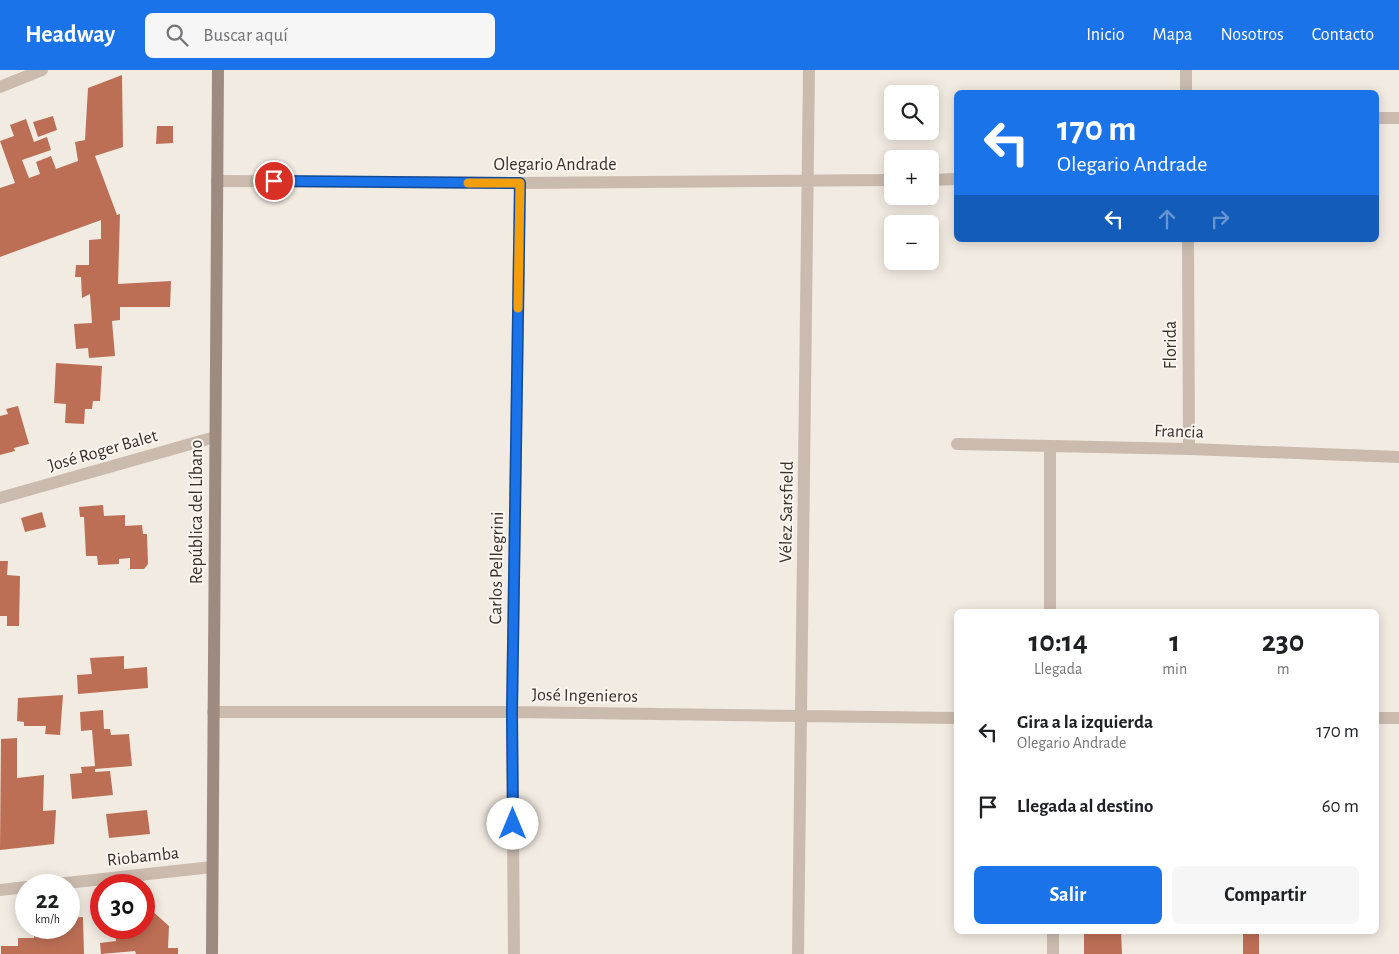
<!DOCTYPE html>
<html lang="es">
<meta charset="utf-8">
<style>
:root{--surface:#fff;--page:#f6f6f6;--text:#202124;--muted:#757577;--accent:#1a73e8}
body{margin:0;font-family:"Alegreya Sans",sans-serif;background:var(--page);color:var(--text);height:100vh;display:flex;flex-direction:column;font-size:19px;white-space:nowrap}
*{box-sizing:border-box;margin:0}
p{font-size:16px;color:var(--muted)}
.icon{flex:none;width:28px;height:28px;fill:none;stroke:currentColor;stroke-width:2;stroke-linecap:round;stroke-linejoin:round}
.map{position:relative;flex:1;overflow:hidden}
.drawer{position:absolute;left:954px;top:539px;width:425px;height:325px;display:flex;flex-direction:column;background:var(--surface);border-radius:8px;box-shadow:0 2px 12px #0003}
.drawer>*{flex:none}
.banner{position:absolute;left:954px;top:20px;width:425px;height:152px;border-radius:8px;box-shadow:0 2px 12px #0003;background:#1a73e8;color:#fff;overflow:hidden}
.fabs{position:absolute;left:884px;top:15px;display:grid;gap:10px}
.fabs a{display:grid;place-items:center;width:55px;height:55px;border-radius:8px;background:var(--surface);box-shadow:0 2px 12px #0003;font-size:25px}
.speed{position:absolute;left:15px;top:804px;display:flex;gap:10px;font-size:25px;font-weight:700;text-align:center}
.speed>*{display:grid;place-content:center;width:65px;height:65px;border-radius:50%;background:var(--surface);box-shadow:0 2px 12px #0003;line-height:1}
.speed small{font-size:12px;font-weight:400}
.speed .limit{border:8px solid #d22;background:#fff;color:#111}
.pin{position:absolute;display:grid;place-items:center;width:42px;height:42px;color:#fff;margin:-21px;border:2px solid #fff;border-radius:50%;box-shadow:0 1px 5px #0007}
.me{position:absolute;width:55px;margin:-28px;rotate:0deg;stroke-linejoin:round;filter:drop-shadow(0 0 4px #0008)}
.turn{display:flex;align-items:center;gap:18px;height:105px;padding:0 20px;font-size:22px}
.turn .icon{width:65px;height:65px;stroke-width:2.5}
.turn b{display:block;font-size:35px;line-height:42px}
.lanes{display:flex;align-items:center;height:48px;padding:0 20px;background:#0003;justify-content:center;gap:25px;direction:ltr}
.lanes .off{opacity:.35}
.eta{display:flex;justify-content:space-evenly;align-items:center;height:85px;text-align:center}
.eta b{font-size:30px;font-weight:700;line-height:35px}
.button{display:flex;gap:10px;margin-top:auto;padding:10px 20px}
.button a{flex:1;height:58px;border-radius:8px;background:var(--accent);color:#fff;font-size:20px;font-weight:700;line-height:58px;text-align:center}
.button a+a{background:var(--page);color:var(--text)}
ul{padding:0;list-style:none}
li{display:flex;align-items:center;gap:15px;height:75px;padding:0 20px}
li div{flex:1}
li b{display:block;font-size:19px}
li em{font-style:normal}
header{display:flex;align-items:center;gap:30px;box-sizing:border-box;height:70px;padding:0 25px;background:var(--accent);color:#fff}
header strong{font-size:24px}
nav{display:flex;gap:28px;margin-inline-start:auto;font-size:18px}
.search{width:350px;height:45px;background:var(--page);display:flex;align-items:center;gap:12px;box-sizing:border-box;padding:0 18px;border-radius:8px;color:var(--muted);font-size:19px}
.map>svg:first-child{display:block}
</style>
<header>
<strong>Headway</strong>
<div class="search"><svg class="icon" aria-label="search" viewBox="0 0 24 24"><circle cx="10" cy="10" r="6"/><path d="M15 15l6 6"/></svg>Buscar aquí</div>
<nav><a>Inicio</a><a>Mapa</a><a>Nosotros</a><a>Contacto</a></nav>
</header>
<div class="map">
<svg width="1399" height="884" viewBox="0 0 1399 884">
<rect width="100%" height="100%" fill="#f2ebe2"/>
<path fill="#bd6f56" d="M122,5L123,77L95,86L117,145L120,144L118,214L171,211L170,237H120V250L112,251L115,286L89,288L88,278L76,279L74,254L92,253L90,224L82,228L81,207H75L76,195H89V170L101,169V150L0,187V118L15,113L0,71L14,66L10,55L26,49L34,72L47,67L51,80L22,90L29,108L40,104L36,92L51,86L56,99L78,91L75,72L85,70L88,18Z
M53,46L57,60L38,67L33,52Z
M157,56H173V73L156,74Z
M56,293L102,296L100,331H93L92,339H85L84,354L65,353L66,334L54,333Z
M18,336L29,374L14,378L15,381L0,385V346L8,344L6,339Z
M103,435L104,446L125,445V456L142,455L143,464H147L148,494L144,499H130V488L119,489V494L98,495L97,486H86L84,447H80L79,437Z
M42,442L46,457L25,462L21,448Z
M0,491H8L7,505L20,506L19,556H7V546H0Z
M124,586V599L147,597L148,618L78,624L77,605L92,604L90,588Z
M63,625L60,665L45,664L46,656H24V652L17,651L18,628Z
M103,640L104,659H110L111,665L129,664L132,696L95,699V702L110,701L113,725L72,729L70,704L82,703L81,697L95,696L92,660L81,661L80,642Z
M17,668V708L44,705L43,741L56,740L54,774L0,780L1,669Z
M147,740L150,764L109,768L106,744Z
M151,840L169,856L168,878H178V884H136L135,881L101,884L100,873L116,871L115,858H144V841Z
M83,847L84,884H1V876H18V868H34V858H69V848Z
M1084,861H1121L1122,884H1084Z
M1243,861H1259V884H1243Z"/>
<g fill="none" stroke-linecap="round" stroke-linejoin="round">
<path stroke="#cabbae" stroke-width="12" d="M0,17L42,0
M1186,22V0
M1376,48H1399
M930,110L956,109
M217,111L520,113L892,110
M1188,170L1189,379
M957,374L1189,379L1399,387
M1050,376V541
M0,428L215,367
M213,642H512L956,648
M1376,648H1399
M48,815L212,797
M0,820L26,817
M1053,861V884
M514,884L512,642L520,113
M798,884L809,0"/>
<path stroke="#9d8b80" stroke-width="12" d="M212,884L218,0"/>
</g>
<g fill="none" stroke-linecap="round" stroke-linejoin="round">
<g stroke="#114b97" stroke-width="12">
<path id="route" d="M274,111L520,113L512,642L513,754"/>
</g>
<use href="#route" stroke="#1a73e8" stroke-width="9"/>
<path stroke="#f59e0b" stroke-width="9" d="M468,113H520L518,238"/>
</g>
<g text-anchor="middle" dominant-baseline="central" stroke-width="4" stroke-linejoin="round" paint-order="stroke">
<g font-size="18" fill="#39302c" stroke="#faf5ef">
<text x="555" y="95">Olegario Andrade</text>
<text transform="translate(1171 275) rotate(-90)">Florida</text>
<text transform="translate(1179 362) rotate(2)">Francia</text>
<text transform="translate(103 381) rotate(-16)">José Roger Balet</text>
<text transform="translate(197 442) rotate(-90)">República del Líbano</text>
<text transform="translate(787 442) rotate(-89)">Vélez Sarsfield</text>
<text transform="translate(497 498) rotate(-89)">Carlos Pellegrini</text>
<text transform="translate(585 626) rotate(1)">José Ingenieros</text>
<text transform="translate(143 787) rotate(-6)">Riobamba</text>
</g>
</g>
</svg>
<div class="fabs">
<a><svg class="icon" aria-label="search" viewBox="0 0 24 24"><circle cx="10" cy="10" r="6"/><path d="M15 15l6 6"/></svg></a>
<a>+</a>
<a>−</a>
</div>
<div class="speed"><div>22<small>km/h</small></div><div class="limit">30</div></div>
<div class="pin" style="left:274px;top:111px;background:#d93025"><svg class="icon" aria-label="arrive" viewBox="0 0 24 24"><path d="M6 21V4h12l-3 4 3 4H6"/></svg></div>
<svg class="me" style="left:513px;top:754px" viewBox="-20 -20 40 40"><circle r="19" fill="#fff"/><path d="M0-13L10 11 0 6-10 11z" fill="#1a73e8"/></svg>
<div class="banner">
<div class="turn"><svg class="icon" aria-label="left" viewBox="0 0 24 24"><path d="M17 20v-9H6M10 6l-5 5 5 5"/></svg><div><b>170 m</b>Olegario Andrade</div></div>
<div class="lanes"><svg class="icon" aria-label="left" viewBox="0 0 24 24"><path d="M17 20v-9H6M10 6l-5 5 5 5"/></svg><svg class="icon off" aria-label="ahead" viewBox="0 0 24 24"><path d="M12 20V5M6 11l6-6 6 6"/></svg><svg class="icon off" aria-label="right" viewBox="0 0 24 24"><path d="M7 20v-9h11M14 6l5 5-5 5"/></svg></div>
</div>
<section class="drawer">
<div class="eta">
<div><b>10:14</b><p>Llegada</p></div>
<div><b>1</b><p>min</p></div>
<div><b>230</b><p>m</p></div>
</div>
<ul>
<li><svg class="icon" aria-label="left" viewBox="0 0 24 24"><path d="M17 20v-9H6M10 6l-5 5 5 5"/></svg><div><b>Gira a la izquierda</b><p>Olegario Andrade</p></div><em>170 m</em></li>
<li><svg class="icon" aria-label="arrive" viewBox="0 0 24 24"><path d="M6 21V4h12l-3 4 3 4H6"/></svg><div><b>Llegada al destino</b></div><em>60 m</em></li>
</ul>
<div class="button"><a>Salir</a><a>Compartir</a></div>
</section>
</div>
